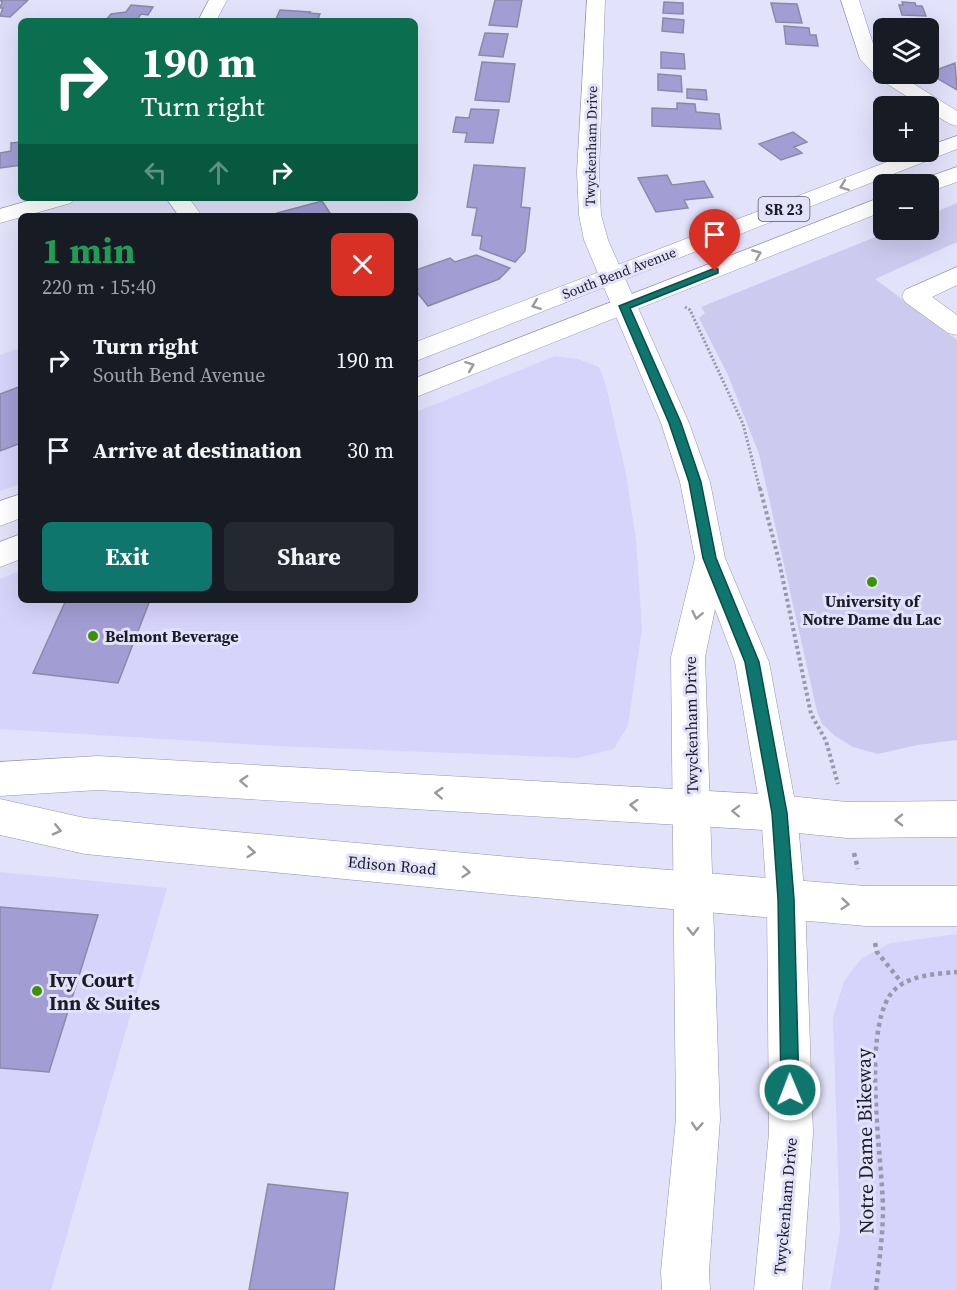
<!DOCTYPE html>
<meta charset="utf-8">
<style>
:root{--surface:#171b24;--page:#242831;--text:#f1f3f6;--muted:#9ea1a6;--accent:#0f766e}
body{margin:0;font-family:"Source Serif 4",serif;background:var(--page);color:var(--text);height:100vh;display:flex;flex-direction:column;font-size:22px;white-space:nowrap}
*{box-sizing:border-box;margin:0}
p{font-size:20px;color:var(--muted)}
.icon{flex:none;width:33px;height:33px;fill:none;stroke:currentColor;stroke-width:2;stroke-linecap:round;stroke-linejoin:round}
.map{position:relative;flex:1;overflow:hidden}
.drawer{position:absolute;left:18px;top:213px;width:400px;height:390px;display:flex;flex-direction:column;background:var(--surface);border-radius:9px;box-shadow:0 6px 24px #0002}
.drawer>*{flex:none}
.hud{position:absolute;left:18px;top:18px;width:400px;height:183px;border-radius:9px;box-shadow:0 6px 24px #0002;background:#0b6e4f;color:#fff;overflow:hidden}
.buttons{position:absolute;left:873px;top:18px;display:grid;gap:12px}
.buttons a{display:grid;place-items:center;width:66px;height:66px;border-radius:9px;background:var(--surface);box-shadow:0 6px 24px #0002;font-size:30px}
.pin{position:absolute;display:grid;place-items:center;width:51px;height:51px;color:#fff;margin:-62px -26px;border-radius:50% 50% 50% 0;rotate:-45deg;box-shadow:0 0 6px #0007}
.pin .icon{rotate:45deg}
.me{position:absolute;width:66px;margin:-33px;rotate:359deg;stroke-linejoin:round;filter:drop-shadow(0 0 4px #0008)}
.turn{display:flex;align-items:center;gap:21px;height:126px;padding:0 24px;font-size:27px}
.turn .icon{width:78px;height:78px;stroke-width:2.5}
.turn b{display:block;font-size:42px;line-height:51px}
.lanes{display:flex;align-items:center;height:57px;padding:0 24px;background:#0003;justify-content:center;gap:30px;direction:ltr}
.lanes .off{opacity:.35}
.round{display:grid;place-items:center;flex:none;width:63px;height:63px;border-radius:9px;background:var(--page)}
.summary{display:flex;align-items:center;justify-content:space-between;height:102px;padding:0 24px}
h1{font-size:36px;font-weight:700;line-height:45px;color:#1e9e55}
.cta{display:flex;gap:12px;margin-top:auto;padding:12px 24px}
.cta a{flex:1;height:69px;border-radius:9px;background:var(--accent);color:#fff;font-size:24px;font-weight:700;line-height:69px;text-align:center}
.cta a+a{background:var(--page);color:var(--text)}
ul{padding:0;list-style:none}
li{display:flex;align-items:center;gap:18px;height:90px;padding:0 24px}
li div{flex:1}
li b{display:block;font-size:22px}
li em{font-style:normal}
.map>svg:first-child{display:block}
</style>
<div class="map">
<svg width="957" height="1290" viewBox="0 0 957 1290">
<rect width="100%" height="100%" fill="#e3e2fb"/>
<path fill="#d6d4fb" d="M21,348V484L0,491V355Z
M555,356L578,359L599,367L606,386L626,474L636,540L642,629L628,725L614,749L577,758L277,746L0,729V579L21,570V600H416V412Z
M0,872L167,888L51,1290H0Z
M957,934V1290H830L840,1231L833,1018L844,981L862,958L891,943Z"/>
<path fill="#cccaee" d="M957,203V242L875,279L957,340V740L917,745L878,754L853,747L835,736L822,724L817,711L759,454L728,375L699,318L705,313L701,307L893,230H928L929,215Z"/>
<path fill="#a29ed4" stroke="#8b89a6" stroke-width="1.5" d="M0,0H28L10,17L0,16L3,8H0L2,2Z
M495,0H522L517,27L489,25Z
M664,2L683,3V14L663,13Z
M902,2L915,3L916,6H922L926,16L902,15L899,5H903Z
M771,3L797,4L802,23L776,22Z
M131,5L153,7L148,15L141,14L136,21H142L106,20L111,14L126,12Z
M280,10L310,12L309,13L320,14L318,19L275,21Z
M663,18L684,20L683,33L662,31Z
M784,26L809,28L810,35H816L818,46L786,44Z
M485,33L508,34L503,57L479,55Z
M661,52L684,54L685,69L661,68Z
M482,62L515,64L509,102L475,100Z
M955,63L957,90L928,73Z
M658,74L681,76L682,92L658,90Z
M687,89L706,90L707,100L687,98Z
M677,103L695,104L696,112L719,114L721,129L652,126V108L677,109Z
M471,109L499,110L493,143L465,142L467,133L453,132L456,117L469,118Z
M793,132L807,142L794,147L802,153L781,160L759,144Z
M21,142V165L0,168V153L11,151V143Z
M474,165L525,168L521,207L530,208L525,251L515,262L480,249L482,236L472,235L477,208L467,207Z
M667,175L672,185L704,181L713,197L684,200L688,208L656,212L638,178Z
M322,201L332,216H278L277,213Z
M476,255L510,268L499,279L428,306L416,291L418,289L416,286V270L450,258L455,262Z
M21,386V443L0,451V394Z
M66,600H150L118,683L33,673Z
M0,907L98,915L49,1072L0,1068Z
M268,1184L348,1193L334,1290H249Z"/>
<g fill="none" stroke-linecap="round" stroke-linejoin="round">
<g stroke="#9593b0" stroke-width="1">
<path id="minor" d="M209,0H227L216,21H198Z
M587,0H605L599,172L601,215L608,240L689,423L710,482L725,558L769,662L797,813L805,899L813,1133L802,1290H754L769,1133L767,899L761,813L735,662L715,609L705,657L720,1119L709,1271L710,1290H662L661,1271L676,1119L671,657L695,558L680,482L661,423L584,240L579,215L577,172Z
M841,0H859L876,53L884,61V74H898L957,111V126L950,124L928,111V106H922L878,78L860,59Z
M38,198H74L71,203L0,223V209Z
M166,198H189L202,216H179Z
M957,267V285L932,297L957,315V335L948,333L905,302L902,296L905,290Z"/>
</g>
<g stroke="#9593b0" stroke-width="1">
<path id="major" d="M957,136V149L416,361V342L913,152H928V146Z
M957,167V182L928,192V184H917L920,180Z
M884,196V211L416,397V378Z
M21,494V518L0,526V501Z
M21,534V559L0,567V542Z
M98,756L779,795L847,802L957,801V837L847,838L779,831L98,790L0,796V762Z
M0,799L85,818L510,857L866,886H957V926H866L510,895L85,854L0,835Z"/>
</g>
<path stroke="#9897ab" stroke-width="3" stroke-dasharray="2 2" stroke-linecap="butt" d="M685,307L690,310L743,424L760,490"/>
<path stroke="#9897ab" stroke-width="4" stroke-dasharray="3 3" stroke-linecap="butt" d="M760,488L779,561L811,714L826,741L838,784"/>
<path stroke="#9897ab" stroke-width="4.5" stroke-dasharray="4 4" stroke-linecap="butt" d="M854,853L858,869
M875,943L877,952L902,983
M876,1290C879,1263 883,1235 883,1208C882,1156 862,1037 890,995C904,975 935,974 957,972"/>
<use href="#minor" fill="#fff" fill-rule="evenodd"/>
<use href="#major" fill="#fff" fill-rule="evenodd"/>
</g>
<defs><path id="oneway-chevron" d="M-2-3.5L2.5 0L-2 3.5" fill="none" stroke-width="1.6" stroke-linecap="round" stroke-linejoin="round" transform="scale(1.5)"/></defs>
<g stroke="#99999e">
<use href="#oneway-chevron" transform="translate(844 186) rotate(159)"/>
<use href="#oneway-chevron" transform="translate(757 254) rotate(-22)"/>
<use href="#oneway-chevron" transform="translate(536 305) rotate(159)"/>
<use href="#oneway-chevron" transform="translate(470 366) rotate(-21)"/>
<use href="#oneway-chevron" transform="translate(697 615) rotate(102)"/>
<use href="#oneway-chevron" transform="translate(244 781) rotate(-177)"/>
<use href="#oneway-chevron" transform="translate(439 793) rotate(-177)"/>
<use href="#oneway-chevron" transform="translate(634 805) rotate(-176)"/>
<use href="#oneway-chevron" transform="translate(736 811) rotate(-178)"/>
<use href="#oneway-chevron" transform="translate(899 820) rotate(179)"/>
<use href="#oneway-chevron" transform="translate(57 830) rotate(13)"/>
<use href="#oneway-chevron" transform="translate(251 852) rotate(5)"/>
<use href="#oneway-chevron" transform="translate(466 872) rotate(5)"/>
<use href="#oneway-chevron" transform="translate(845 904) rotate(5)"/>
<use href="#oneway-chevron" transform="translate(693 931) rotate(89)"/>
<use href="#oneway-chevron" transform="translate(697 1126) rotate(94)"/>
</g>
<path fill="#0f766e" stroke="#0a4d48" stroke-width="1.5" d="M715,268L718,269V273L630,308L681,423L701,482L716,558L759,662L787,813L794,899L799,1090L797,1096L790,1099L784,1096L781,1090L778,899L772,813L745,662L703,558L689,482L669,423L619,306Z"/>
<g fill="#3b9302" stroke="#e3e2fb" stroke-width="2">
<circle cx="872" cy="582" r="6"/>
<circle cx="93" cy="636" r="6"/>
<circle cx="37" cy="991" r="6"/>
</g>
<g text-anchor="middle" dominant-baseline="central" stroke-width="6" stroke-linejoin="round" paint-order="stroke">
<g font-size="14" fill="#1c1c27" stroke="#e3e2fb">
<text transform="translate(591 146) rotate(-89)">Twyckenham Drive</text>
<text transform="translate(619 273) rotate(-21)">South Bend Avenue</text>
</g>
<rect fill="#e3e2fb" stroke="#585767" stroke-width="1.5" x="758.5" y="197" width="51" height="24" rx="4.5"/>
<g font-size="15" font-weight="bold" fill="#1c1c27">
<text x="784" y="209">SR 23</text>
</g>
<g font-size="16" font-weight="bold" fill="#1c1c27" stroke="#e3e2fb">
<text x="872" y="601">University of<tspan x="872" dy="18">Notre Dame du Lac</tspan></text>
<text x="105" y="636" text-anchor="start">Belmont Beverage</text>
</g>
<g font-size="16" fill="#1c1c27" stroke="#e3e2fb">
<text transform="translate(691 725) rotate(-91)">Twyckenham Drive</text>
<text transform="translate(392 865) rotate(5)">Edison Road</text>
<text transform="translate(785 1206) rotate(-85)">Twyckenham Drive</text>
</g>
<g font-size="20" font-weight="bold" fill="#1c1c27" stroke="#e3e2fb" text-anchor="start">
<text x="49" y="980">Ivy Court<tspan x="49" dy="23">Inn &amp; Suites</tspan></text>
</g>
<g font-size="20" fill="#1c1c27" stroke="#e3e2fb">
<text transform="translate(865 1141) rotate(-91)">Notre Dame Bikeway</text>
</g>
</g>
</svg>
<div class="buttons">
<a><svg class="icon" aria-label="layers" viewBox="0 0 24 24"><path d="M12 4l9 5-9 5-9-5zM3 14l9 5 9-5"/></svg></a>
<a>+</a>
<a>−</a>
</div>
<div class="pin" style="left:715px;top:271px;background:#d93025"><svg class="icon" aria-label="arrive" viewBox="0 0 24 24"><path d="M6 21V4h12l-3 4 3 4H6"/></svg></div>
<svg class="me" style="left:790px;top:1090px" viewBox="-20 -20 40 40"><circle r="17" fill="#0f766e" stroke="#fff" stroke-width="3"/><path d="M0-11L8 9 0 5-8 9z" fill="#fff"/></svg>
<div class="hud">
<div class="turn"><svg class="icon" aria-label="right" viewBox="0 0 24 24"><path d="M7 20v-9h11M14 6l5 5-5 5"/></svg><div><b>190 m</b>Turn right</div></div>
<div class="lanes"><svg class="icon off" aria-label="left" viewBox="0 0 24 24"><path d="M17 20v-9H6M10 6l-5 5 5 5"/></svg><svg class="icon off" aria-label="ahead" viewBox="0 0 24 24"><path d="M12 20V5M6 11l6-6 6 6"/></svg><svg class="icon" aria-label="right" viewBox="0 0 24 24"><path d="M7 20v-9h11M14 6l5 5-5 5"/></svg></div>
</div>
<section class="drawer">
<div class="summary"><div><h1>1 min</h1><p>220 m · 15:40</p></div><a class="round" style="background:#d93025;color:#fff"><svg class="icon" aria-label="close" viewBox="0 0 24 24"><path d="M6 6l12 12M18 6L6 18"/></svg></a></div>
<ul>
<li><svg class="icon" aria-label="right" viewBox="0 0 24 24"><path d="M7 20v-9h11M14 6l5 5-5 5"/></svg><div><b>Turn right</b><p>South Bend Avenue</p></div><em>190 m</em></li>
<li><svg class="icon" aria-label="arrive" viewBox="0 0 24 24"><path d="M6 21V4h12l-3 4 3 4H6"/></svg><div><b>Arrive at destination</b></div><em>30 m</em></li>
</ul>
<div class="cta"><a>Exit</a><a>Share</a></div>
</section>
</div>
